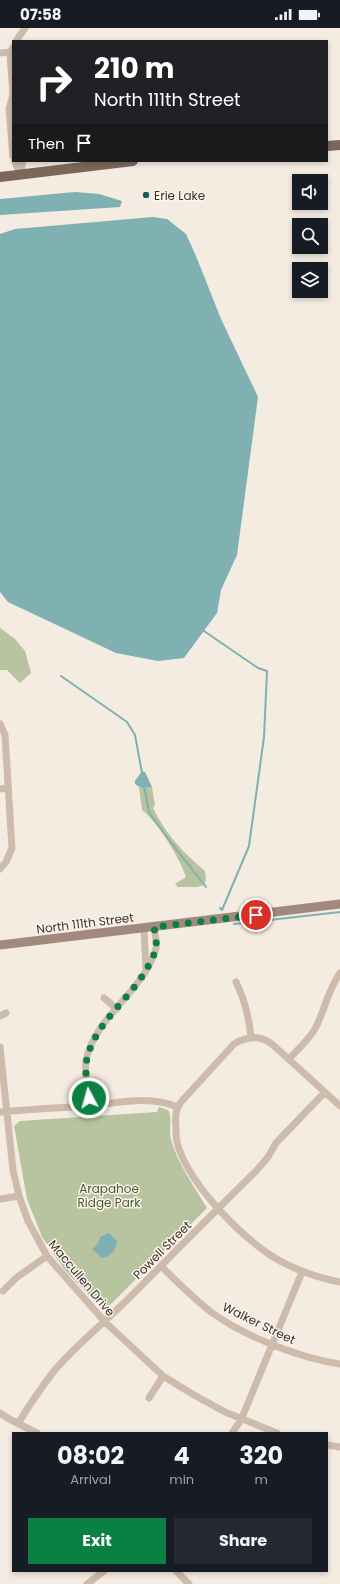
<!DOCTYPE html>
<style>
:root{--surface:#171b24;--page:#242831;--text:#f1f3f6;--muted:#9ea1a6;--accent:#0b8043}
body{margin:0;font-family:Poppins,sans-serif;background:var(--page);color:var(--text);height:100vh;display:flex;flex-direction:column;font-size:15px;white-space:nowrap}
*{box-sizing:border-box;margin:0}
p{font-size:13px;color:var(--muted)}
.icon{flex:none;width:22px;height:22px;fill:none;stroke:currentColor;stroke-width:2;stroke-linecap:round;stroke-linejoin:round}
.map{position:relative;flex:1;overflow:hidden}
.details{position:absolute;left:12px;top:1404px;width:316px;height:140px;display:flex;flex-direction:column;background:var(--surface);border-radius:0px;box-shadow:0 2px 6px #0003}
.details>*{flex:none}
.hud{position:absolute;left:12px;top:12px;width:316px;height:122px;border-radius:0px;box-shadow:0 2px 6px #0003;background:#202124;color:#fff;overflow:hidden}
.controls{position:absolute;left:292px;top:146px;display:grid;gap:8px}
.controls a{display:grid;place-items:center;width:36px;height:36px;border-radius:0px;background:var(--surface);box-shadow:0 2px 6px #0003;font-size:20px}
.pin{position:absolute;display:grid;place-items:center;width:34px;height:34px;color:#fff;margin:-17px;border:2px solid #fff;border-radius:50%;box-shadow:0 1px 4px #0007}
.me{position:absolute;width:44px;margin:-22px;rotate:354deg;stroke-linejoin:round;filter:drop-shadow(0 0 3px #0008)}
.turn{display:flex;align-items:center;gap:14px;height:84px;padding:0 16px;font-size:18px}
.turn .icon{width:52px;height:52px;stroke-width:2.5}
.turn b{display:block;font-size:28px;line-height:34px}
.then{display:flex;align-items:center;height:38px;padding:0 16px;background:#0003;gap:8px;font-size:15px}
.eta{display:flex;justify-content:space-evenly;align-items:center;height:68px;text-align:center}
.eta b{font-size:24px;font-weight:700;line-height:28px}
.action{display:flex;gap:8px;margin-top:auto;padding:8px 16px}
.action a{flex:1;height:46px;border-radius:0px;background:var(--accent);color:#fff;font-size:16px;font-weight:700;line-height:46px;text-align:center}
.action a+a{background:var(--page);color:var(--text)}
.status{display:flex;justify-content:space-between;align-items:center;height:28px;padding:0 20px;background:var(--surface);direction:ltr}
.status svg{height:11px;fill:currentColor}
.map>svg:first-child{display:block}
</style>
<div class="status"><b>07:58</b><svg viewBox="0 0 49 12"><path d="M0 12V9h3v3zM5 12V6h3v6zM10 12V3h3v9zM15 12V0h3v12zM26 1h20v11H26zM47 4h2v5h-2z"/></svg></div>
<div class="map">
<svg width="340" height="1556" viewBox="0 0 340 1556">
<rect width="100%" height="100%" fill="#f4ebe1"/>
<path fill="#b8c4a0" d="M0,600L15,611L25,623L31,645L20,655L7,642H0Z
M139,759L144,760L152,759L155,777L153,780C167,808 182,823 205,843L206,852L204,857L197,859H178L175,856L186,849C179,829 159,796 142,782Z
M159,1079L168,1082C173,1090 168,1102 171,1112C178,1136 194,1158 207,1180L104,1283L64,1241L42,1209L27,1171L14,1098L20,1093L157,1084Z"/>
<path fill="#7fb0b2" d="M75,164L99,166L122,173L120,179L0,187V171Z
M153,189L167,191L186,206L196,228L221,291L258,369L237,527L221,562L217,585L184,630L158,633L116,625L8,574L0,564V206L15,201Z
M142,743L145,744L152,759C145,760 141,761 135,756V753Z
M109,1205L117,1213C117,1222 110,1229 102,1230L92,1221L99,1214L100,1209Z"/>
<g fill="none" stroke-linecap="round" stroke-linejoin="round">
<path stroke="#7fb0b2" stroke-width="2" d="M204,603L258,640L267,643L264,709L249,818L222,882L220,880
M61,648L127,694L135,707L142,745
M144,758L149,784L169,812L206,859
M234,896L340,884"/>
<path stroke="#cdbbac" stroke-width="7" d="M16,13L25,0
M13,20L10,27L13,64
M0,25L11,24
M13,67L9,81L13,128
M15,133L20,147
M20,147L23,133
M0,696L5,707L12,820L6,834L0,841
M0,761L8,760
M144,900L146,941
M236,954C245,972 249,989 251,1009
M104,970L117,981
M0,988L6,985
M0,1019L13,1142L19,1168L28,1193L47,1228L105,1294L163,1348L194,1367L225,1384L277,1405
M289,1031C298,1021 310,1011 316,999C325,981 328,962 340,945
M90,1078C88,1063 84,1046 86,1032C93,997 128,972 146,943C150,935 154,929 156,920C157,914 155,905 154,899
M340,1078L272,1016C260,1007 247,1008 234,1016L181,1074C175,1081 175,1091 176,1100C176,1106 176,1112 178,1118C191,1157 234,1201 267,1225C289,1240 314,1249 340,1254
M0,1084C30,1081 59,1080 89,1078C118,1075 150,1067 177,1079
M0,1171L19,1168
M161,1238C177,1254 193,1270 211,1284C244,1308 299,1330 340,1336
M3,1263L16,1250L47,1228
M149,1370L163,1348
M0,1385L11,1392L37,1405
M18,1396C29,1377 41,1360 54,1343C76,1317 104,1295 128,1271C171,1228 213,1185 257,1142L268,1129L276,1115L324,1065
M232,1405L241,1392L302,1244
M327,1417L340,1419
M176,1543L189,1556
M87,1556L104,1543"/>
<path stroke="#a18a7d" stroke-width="9" d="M0,917L340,876"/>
<path stroke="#7d675c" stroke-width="10" d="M327,118L340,117
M0,149L133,133"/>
</g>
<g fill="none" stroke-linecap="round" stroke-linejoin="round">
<path stroke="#0b8043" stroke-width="7" stroke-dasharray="0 12.6" d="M89,1070C88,1058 84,1043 87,1031C95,995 128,973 146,942C150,935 154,928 156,920C157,914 155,905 154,899L256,887"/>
</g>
<circle fill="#1f5a5e" stroke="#fbf5ee" stroke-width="1.5" cx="146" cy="167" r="4"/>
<g text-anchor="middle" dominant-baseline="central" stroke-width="3" stroke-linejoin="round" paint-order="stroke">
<g font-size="12" fill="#3b302b" stroke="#fbf5ee" text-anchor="start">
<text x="154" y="167">Erie Lake</text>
</g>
<g font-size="12" fill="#3b302b" stroke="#fbf5ee">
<text transform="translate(85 895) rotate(-7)">North 111th Street</text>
<text transform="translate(162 1222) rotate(-45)">Powell Street</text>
<text transform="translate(82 1250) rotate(50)">Maccullen Drive</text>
<text transform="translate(259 1295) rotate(26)">Walker Street</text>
</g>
<g font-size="12" fill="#4a5a2e" stroke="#fbf5ee">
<text x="109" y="1160">Arapahoe<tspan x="109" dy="14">Ridge Park</tspan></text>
</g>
</g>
</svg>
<div class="controls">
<a><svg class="icon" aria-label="sound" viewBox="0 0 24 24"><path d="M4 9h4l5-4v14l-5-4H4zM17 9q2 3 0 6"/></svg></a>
<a><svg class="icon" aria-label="search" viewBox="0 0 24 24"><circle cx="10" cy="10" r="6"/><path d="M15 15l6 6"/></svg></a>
<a><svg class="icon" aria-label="layers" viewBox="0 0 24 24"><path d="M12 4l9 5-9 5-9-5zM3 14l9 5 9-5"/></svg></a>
</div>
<div class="pin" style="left:256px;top:887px;background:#d93025"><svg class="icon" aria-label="arrive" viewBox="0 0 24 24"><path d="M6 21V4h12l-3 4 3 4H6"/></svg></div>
<svg class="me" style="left:89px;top:1070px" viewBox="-20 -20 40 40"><circle r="17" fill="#0b8043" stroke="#fff" stroke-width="3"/><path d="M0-11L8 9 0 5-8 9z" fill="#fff"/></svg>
<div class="hud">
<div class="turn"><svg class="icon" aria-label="right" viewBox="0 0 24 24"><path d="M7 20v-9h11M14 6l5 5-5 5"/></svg><div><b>210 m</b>North 111th Street</div></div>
<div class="then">Then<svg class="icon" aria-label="arrive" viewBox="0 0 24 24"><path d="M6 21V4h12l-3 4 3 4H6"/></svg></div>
</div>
<section class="details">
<div class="eta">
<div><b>08:02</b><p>Arrival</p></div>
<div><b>4</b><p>min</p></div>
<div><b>320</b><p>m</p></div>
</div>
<div class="action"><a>Exit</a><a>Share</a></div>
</section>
</div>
